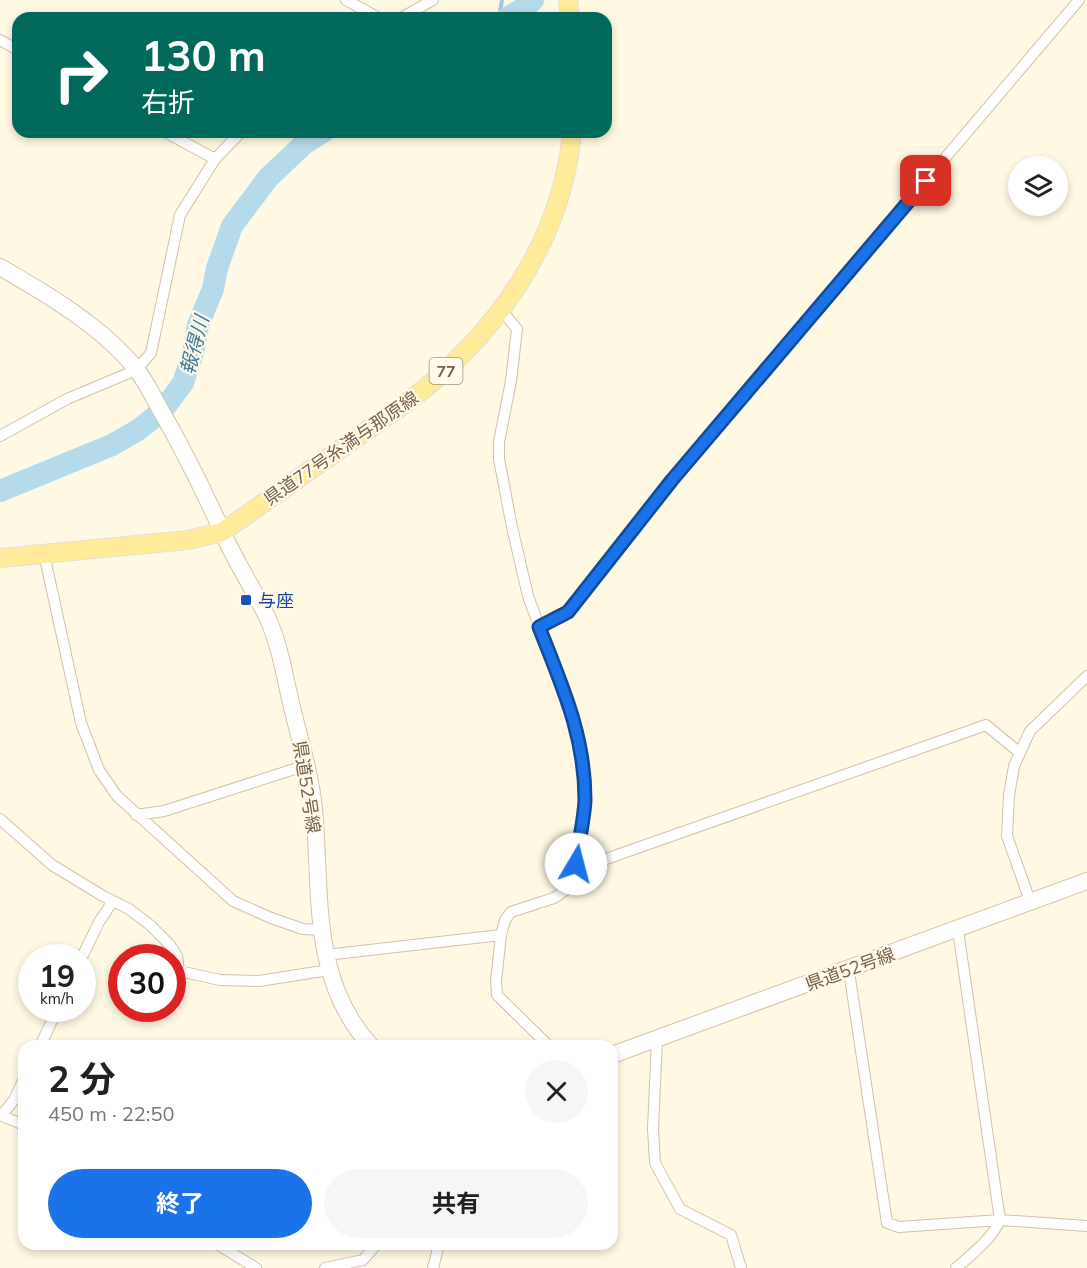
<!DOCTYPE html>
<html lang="ja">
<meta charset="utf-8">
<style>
:root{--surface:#fff;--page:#f6f6f6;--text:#202124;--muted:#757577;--accent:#1a73e8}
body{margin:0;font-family:Mulish,"Noto Sans JP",sans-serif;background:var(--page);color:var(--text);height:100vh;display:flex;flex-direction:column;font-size:22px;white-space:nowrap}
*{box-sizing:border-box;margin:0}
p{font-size:20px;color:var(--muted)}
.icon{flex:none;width:33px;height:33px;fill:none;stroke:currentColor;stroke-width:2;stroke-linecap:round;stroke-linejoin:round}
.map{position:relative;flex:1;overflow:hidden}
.side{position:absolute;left:18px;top:1040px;width:600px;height:210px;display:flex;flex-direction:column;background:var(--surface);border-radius:18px;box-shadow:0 3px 9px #0003}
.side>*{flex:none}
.top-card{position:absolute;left:12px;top:12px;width:600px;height:126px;border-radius:18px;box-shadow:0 3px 9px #0003;background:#00695c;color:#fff;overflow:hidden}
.fabs{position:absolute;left:1008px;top:156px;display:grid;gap:12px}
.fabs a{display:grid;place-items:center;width:60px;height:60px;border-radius:50%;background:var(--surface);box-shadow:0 3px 9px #0003;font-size:30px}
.speed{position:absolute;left:18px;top:944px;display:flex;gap:12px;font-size:30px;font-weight:700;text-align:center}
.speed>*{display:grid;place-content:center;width:78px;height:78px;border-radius:50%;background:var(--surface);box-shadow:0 3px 9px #0003;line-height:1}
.speed small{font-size:15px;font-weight:400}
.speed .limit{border:9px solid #d22;background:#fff;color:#111}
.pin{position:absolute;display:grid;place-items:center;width:51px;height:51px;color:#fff;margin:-26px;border-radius:12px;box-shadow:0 3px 9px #0006}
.me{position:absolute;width:66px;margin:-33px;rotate:8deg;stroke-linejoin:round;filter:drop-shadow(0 0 4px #0008)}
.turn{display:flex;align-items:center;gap:21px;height:126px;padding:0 30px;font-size:27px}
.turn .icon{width:78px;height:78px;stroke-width:2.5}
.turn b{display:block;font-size:42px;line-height:51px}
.round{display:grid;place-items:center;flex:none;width:63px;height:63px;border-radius:32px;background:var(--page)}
.head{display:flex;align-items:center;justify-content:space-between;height:102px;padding:0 30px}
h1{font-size:36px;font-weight:700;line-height:45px}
.button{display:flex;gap:12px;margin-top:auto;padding:12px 30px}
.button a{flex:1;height:69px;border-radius:36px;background:var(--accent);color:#fff;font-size:24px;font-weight:700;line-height:69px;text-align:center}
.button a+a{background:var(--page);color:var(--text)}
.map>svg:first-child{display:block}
</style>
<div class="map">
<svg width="1087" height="1268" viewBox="0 0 1087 1268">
<rect width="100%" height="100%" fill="#fff9e3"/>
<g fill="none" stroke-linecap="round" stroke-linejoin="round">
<path stroke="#9ac7dd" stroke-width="4" d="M499,18L502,0"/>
<path stroke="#b5daea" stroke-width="22" d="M507,18L524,8L533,0
M0,491L112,445L138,430L162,411L183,383L193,353L198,325L213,289L217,268L232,226L268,178L304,144L323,132"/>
<g stroke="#d1c1a8" stroke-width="12">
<path id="street" d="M346,0L379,18
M401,18L433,0
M0,40L18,50
M165,132L215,159
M502,311L517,329L511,381L499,442V459L512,527L528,596L577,730L582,752L585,800L576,864L570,887L554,898L511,912L505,920L501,935L496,981L497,995L549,1046
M0,436L67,399L136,370L151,353L180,215L215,159L241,132
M44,554L81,723L99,770L117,796L233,901L271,918L303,929L323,930
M539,627L568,612L672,480L1079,0
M136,815L164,811L307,765
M0,819L52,865L103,896L129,909L150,925L170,945L177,956L179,971L220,980L259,981L329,970
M576,864L596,865L606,859L986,725L1020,753
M1030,901L1007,836L1009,795L1014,766L1030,731L1087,676
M326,955L501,935
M82,957L99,922L113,901
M846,971L850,978L887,1223L899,1227L1000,1220L1087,1226
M657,1039L653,1129L655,1163L680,1209L731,1235L741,1268
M40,1046L58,1008
M0,1115L24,1125
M2,1115L14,1100L24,1079
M217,1244L256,1268
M325,1268L363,1260L377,1244
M433,1268L439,1244
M956,1268C972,1254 991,1240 1000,1220L958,930"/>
</g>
<g stroke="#d5c3a5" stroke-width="18">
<path id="secondary" d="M0,267C47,294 103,327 137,370C146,382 153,396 160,409C183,449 203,489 222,531C235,561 254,589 268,619C281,648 285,680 293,711C300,741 309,769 313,800C323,885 307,976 371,1046
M612,1055L1087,881"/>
</g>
<g stroke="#e4dfda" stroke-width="20">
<path id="primary" d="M568,0L570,18
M0,558L188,540L222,532L409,401C496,335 562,242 572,132"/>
</g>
<use href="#street" stroke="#fff" stroke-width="10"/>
<use href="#secondary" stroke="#fff" stroke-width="16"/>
<use href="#primary" stroke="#ffeb9a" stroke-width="18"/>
</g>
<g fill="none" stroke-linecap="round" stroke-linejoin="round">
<g stroke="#114b97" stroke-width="15">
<path id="route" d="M576,864C578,843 584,822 585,800C585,735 562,686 539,627L568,612L672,480L926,181"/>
</g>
<use href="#route" stroke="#1a73e8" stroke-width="10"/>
</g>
<rect fill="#1a4fb4" stroke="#fffbec" stroke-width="2" x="240" y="594" width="12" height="12" rx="3"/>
<g text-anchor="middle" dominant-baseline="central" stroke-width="4.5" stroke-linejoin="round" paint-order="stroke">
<rect fill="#fffbec" stroke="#a28f78" stroke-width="1.5" x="429.5" y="358" width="33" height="26" rx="4.5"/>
<g font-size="16" font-weight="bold" fill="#7a6146">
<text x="446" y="371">77</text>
</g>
<g font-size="18" fill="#7a6146" stroke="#fffbec">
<text transform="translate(341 448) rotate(-35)">県道77号糸満与那原線</text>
<text transform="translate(307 787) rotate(81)">県道52号線</text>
<text transform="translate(850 969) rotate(-20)">県道52号線</text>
</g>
<g font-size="18" fill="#164399" stroke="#fffbec" text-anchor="start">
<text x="258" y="600">与座</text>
</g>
<g font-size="20" font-style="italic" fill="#407997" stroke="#fffbec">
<text transform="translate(194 345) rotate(-75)">報得川</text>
</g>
</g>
</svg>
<div class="fabs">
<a><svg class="icon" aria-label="layers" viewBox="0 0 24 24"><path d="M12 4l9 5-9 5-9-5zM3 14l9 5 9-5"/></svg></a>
</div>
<div class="speed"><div>19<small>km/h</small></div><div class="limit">30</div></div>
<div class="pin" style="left:926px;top:181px;background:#d93025"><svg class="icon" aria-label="arrive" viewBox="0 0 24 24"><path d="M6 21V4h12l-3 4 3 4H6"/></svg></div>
<svg class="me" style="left:576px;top:864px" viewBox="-20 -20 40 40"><circle r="19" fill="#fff"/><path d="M0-13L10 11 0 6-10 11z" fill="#1a73e8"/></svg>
<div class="top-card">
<div class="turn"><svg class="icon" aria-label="right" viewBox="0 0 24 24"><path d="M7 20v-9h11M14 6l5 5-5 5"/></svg><div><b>130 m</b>右折</div></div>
</div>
<section class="side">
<div class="head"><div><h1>2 分</h1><p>450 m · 22:50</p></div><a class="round"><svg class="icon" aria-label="close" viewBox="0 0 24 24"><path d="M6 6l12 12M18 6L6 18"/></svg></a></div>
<div class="button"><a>終了</a><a>共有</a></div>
</section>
</div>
